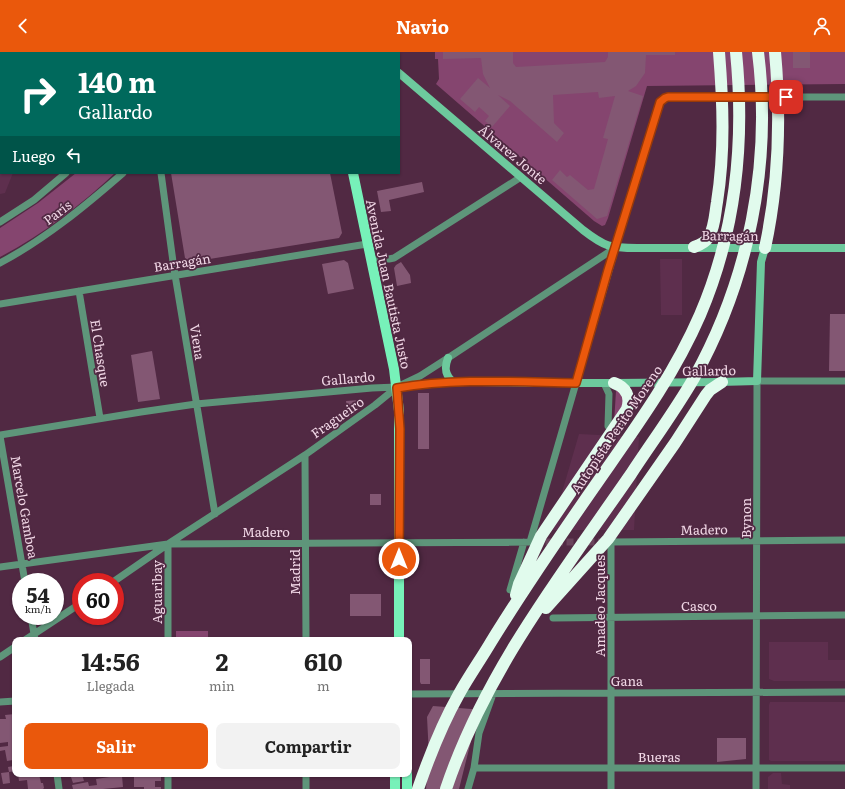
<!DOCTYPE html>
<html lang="es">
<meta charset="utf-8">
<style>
:root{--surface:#fff;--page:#f2f2f2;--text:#222;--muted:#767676;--accent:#ea580c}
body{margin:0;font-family:Literata,serif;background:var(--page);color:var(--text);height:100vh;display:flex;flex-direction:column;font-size:15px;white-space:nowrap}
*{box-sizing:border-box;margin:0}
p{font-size:13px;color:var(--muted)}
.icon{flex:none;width:22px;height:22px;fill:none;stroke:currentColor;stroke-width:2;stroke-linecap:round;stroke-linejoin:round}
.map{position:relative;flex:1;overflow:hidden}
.drawer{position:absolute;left:12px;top:585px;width:400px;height:140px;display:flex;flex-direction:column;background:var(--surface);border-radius:8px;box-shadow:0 1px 3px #0004}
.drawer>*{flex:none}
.top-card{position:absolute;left:0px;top:0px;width:400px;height:122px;box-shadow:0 1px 3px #0004;background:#00695c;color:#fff;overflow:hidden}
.speed{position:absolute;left:12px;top:521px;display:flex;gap:8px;font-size:20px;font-weight:700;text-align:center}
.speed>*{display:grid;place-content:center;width:52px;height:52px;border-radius:50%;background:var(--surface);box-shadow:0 1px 3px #0004;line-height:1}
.speed small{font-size:10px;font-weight:400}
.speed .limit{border:6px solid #d22;background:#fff;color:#111}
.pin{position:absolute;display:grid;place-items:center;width:34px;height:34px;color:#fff;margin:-17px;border-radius:8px;box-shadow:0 2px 6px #0006}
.me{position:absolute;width:44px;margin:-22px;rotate:0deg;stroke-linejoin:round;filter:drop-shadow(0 0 3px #0008)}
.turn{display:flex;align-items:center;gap:14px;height:84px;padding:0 12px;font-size:18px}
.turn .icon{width:52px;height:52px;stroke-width:2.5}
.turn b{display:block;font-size:28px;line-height:34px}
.then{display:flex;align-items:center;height:38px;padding:0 12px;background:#0003;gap:8px;font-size:15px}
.eta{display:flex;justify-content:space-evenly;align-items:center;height:68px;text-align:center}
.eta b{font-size:24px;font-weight:700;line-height:28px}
.primary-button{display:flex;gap:8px;margin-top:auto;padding:8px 12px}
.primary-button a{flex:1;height:46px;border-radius:8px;background:var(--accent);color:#fff;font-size:16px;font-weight:700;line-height:46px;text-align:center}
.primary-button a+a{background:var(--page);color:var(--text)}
header{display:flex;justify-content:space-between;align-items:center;height:52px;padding:0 12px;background:var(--accent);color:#fff;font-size:18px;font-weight:700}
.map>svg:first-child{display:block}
</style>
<header><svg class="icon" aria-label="back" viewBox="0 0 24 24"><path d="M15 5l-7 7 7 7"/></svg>Navio<svg class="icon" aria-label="person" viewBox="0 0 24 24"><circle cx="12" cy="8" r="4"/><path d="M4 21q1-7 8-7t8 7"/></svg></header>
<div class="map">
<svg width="845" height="737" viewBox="0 0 845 737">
<rect width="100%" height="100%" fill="#512943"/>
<path fill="#5e2f4e" d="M0,103H1V121H13L5,141L0,142Z
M660,207H682V263H661Z
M579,382L639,385L634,478H551Z
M769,590H828V608H845V629H774L769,627Z
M770,650H845V709H771L769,708V653Z
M773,721H781L782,732L790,733V737H768V725Z"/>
<path fill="#85456f" d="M435,0H845V32L647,34L608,166L605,173L602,174L594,169L436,32L439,27L438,7H435Z
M76,121H115C81,153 42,183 0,205V176L38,151Z
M616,339H619L625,350L614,371Z
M176,579H208V588H176Z"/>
<path fill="#835773" d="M443,0H513V11L516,15L605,10L608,5V0H675V3H646L645,21L636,34L628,39L643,44L607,164L597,167L552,128L560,118L567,125L570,123L588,138L594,137L608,87L603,86L615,44L599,46L598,40L553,43L554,71L564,81L557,90L510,49L498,43L510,54L492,75L485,69L489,64L479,55L475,60L460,47L478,26L490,36L483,22L481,6L443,7Z
M793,0H810V16H793Z
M171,121H330L342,181L339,186L191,210L185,206Z
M422,130L424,140L389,148L391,159L381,160L377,139Z
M344,208L348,211L354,237L328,242L322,212Z
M401,210L410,223L411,231L397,234L394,216L396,213Z
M830,262H845V319H829Z
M152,299L160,347L138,350L131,303Z
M418,341H429V397H418Z
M360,348V352L348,360L346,349Z
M370,442H381V453H370Z
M350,542H381V564H350Z
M420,607H430V632H421L420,630Z
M433,654L484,658L472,685L459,737H426L429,704L427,665Z
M15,662V719L9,720L8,715L14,714L13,708L7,709L5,698L0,699V695L8,694V690L0,691V667H6L5,663Z
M717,686H746V707L717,710Z
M9,720L10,731L3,732L1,721Z
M18,722H39L41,731H43L44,736L43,737H28L27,728L19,729Z
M70,722H82L84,729L73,731Z
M116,722H127V724H122L123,735L103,737H73L72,733L88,730L89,734L97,733L96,727L116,724Z
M134,722H161V729H155V735H161V737H144V735H134Z"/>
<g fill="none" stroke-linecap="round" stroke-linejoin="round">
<path stroke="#69435b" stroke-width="7" stroke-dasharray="7 3.5" stroke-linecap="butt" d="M535,490H605"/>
<path stroke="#5e957a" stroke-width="7" d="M174,1L175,0
M218,1L219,0
M0,35H1
M161,121L174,217L215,462
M0,170L34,148L66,121
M370,206L389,207L394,206L521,125
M0,211C45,187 84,155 123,121
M79,239L100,366
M0,252L367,192
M604,331L609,342L608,374
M0,383L141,360L196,352L372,336L397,335
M0,384L25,530
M305,403L306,588
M530,490L576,331
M168,492V588
M0,515L168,492L534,490
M113,530L168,492L305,403L375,353L397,335L420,324L448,306L615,196L658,54L663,47L668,45H845
M510,538L524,490
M31,564L35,588
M553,566L845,563
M25,588L81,551
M0,605L15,595
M409,642L845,640
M0,650L15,649
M474,716H845
M57,722L59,737
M306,722V737
M168,737V722
M468,737L474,716L479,681L493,642
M611,737V490L845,488
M756,737L757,329H845"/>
<path stroke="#6dc99d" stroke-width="8" d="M378,0L379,1
M399,21L583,178C605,195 610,196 637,196H845
M448,306C444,316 445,323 453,330
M576,331L615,196
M397,335C447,328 498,330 548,331C618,331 688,331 757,329L761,210L765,196"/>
<path stroke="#77f1b9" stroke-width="10" d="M323,0V1
M341,0V1
M353,121L394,317L399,359V588
M407,722V737
M395,737V722"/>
<path stroke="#e1fbed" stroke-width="12" d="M694,195C700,193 705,191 709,185C715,174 715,161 717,150C725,99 723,50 719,0
M765,196C779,131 781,66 775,0
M516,543L519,532L541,484L627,357C631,345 626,335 614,331
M546,556L608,487L675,391L706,343L710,338L722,330
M418,737C429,705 442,672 459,642C469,624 481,607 491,590C525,535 562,481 599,428C636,375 674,323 700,263C736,179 745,90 736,0
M446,737C485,620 562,522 631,422C652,390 675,359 694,326C749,227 772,112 758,0"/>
</g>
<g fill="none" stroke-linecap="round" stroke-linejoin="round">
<g stroke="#983908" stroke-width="10">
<path id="route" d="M399,507L400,377L397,336C455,326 516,330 576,331L608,218L660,50L665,46L668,45H786"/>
</g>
<use href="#route" stroke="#ea580c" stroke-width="7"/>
</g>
<g text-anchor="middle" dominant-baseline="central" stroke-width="3.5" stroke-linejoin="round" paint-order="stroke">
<g font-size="13" fill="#f1d7e6" stroke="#512943">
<text transform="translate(513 102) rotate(40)">Álvarez Jonte</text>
<text transform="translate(57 160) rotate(-37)">París</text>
<text transform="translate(730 183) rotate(1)">Barragán</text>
<text transform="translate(182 210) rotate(-9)">Barragán</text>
<text transform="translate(389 232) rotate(78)">Avenida Juan Bautista Justo</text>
<text transform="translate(198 290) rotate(81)">Viena</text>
<text transform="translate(101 301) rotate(81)">El Chasque</text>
<text transform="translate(709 318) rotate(-1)">Gallardo</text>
<text transform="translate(348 326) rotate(-5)">Gallardo</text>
<text transform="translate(337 365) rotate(-35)">Fragueiro</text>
<text transform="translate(616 377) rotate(-56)">Autopista Perito Moreno</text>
<text transform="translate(25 455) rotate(80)">Marcelo Gamboa</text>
<text transform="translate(745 466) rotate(-90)">Bynon</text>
<text transform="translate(704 477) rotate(-1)">Madero</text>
<text x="266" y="479">Madero</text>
<text transform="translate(294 520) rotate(-90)">Madrid</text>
<text transform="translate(156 540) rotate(-90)">Aguaribay</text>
<text x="699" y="553">Casco</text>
<text transform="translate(599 554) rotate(-90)">Amadeo Jacques</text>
<text x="627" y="628">Gana</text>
<text x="659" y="704">Bueras</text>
</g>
</g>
</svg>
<div class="speed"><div>54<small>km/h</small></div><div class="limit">60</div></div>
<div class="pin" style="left:786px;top:45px;background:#d93025"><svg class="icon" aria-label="arrive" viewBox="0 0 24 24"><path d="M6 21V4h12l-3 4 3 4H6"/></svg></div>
<svg class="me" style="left:399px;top:507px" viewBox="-20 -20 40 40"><circle r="17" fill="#ea580c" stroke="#fff" stroke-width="3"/><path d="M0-11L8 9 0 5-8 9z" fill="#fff"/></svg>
<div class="top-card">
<div class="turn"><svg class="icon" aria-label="right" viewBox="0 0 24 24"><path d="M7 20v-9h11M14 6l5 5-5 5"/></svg><div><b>140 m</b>Gallardo</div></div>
<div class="then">Luego<svg class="icon" aria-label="left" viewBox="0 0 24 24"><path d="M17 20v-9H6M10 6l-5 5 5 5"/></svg></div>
</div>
<section class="drawer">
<div class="eta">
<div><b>14:56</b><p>Llegada</p></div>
<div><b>2</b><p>min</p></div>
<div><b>610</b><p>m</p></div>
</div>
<div class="primary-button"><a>Salir</a><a>Compartir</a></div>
</section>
</div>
